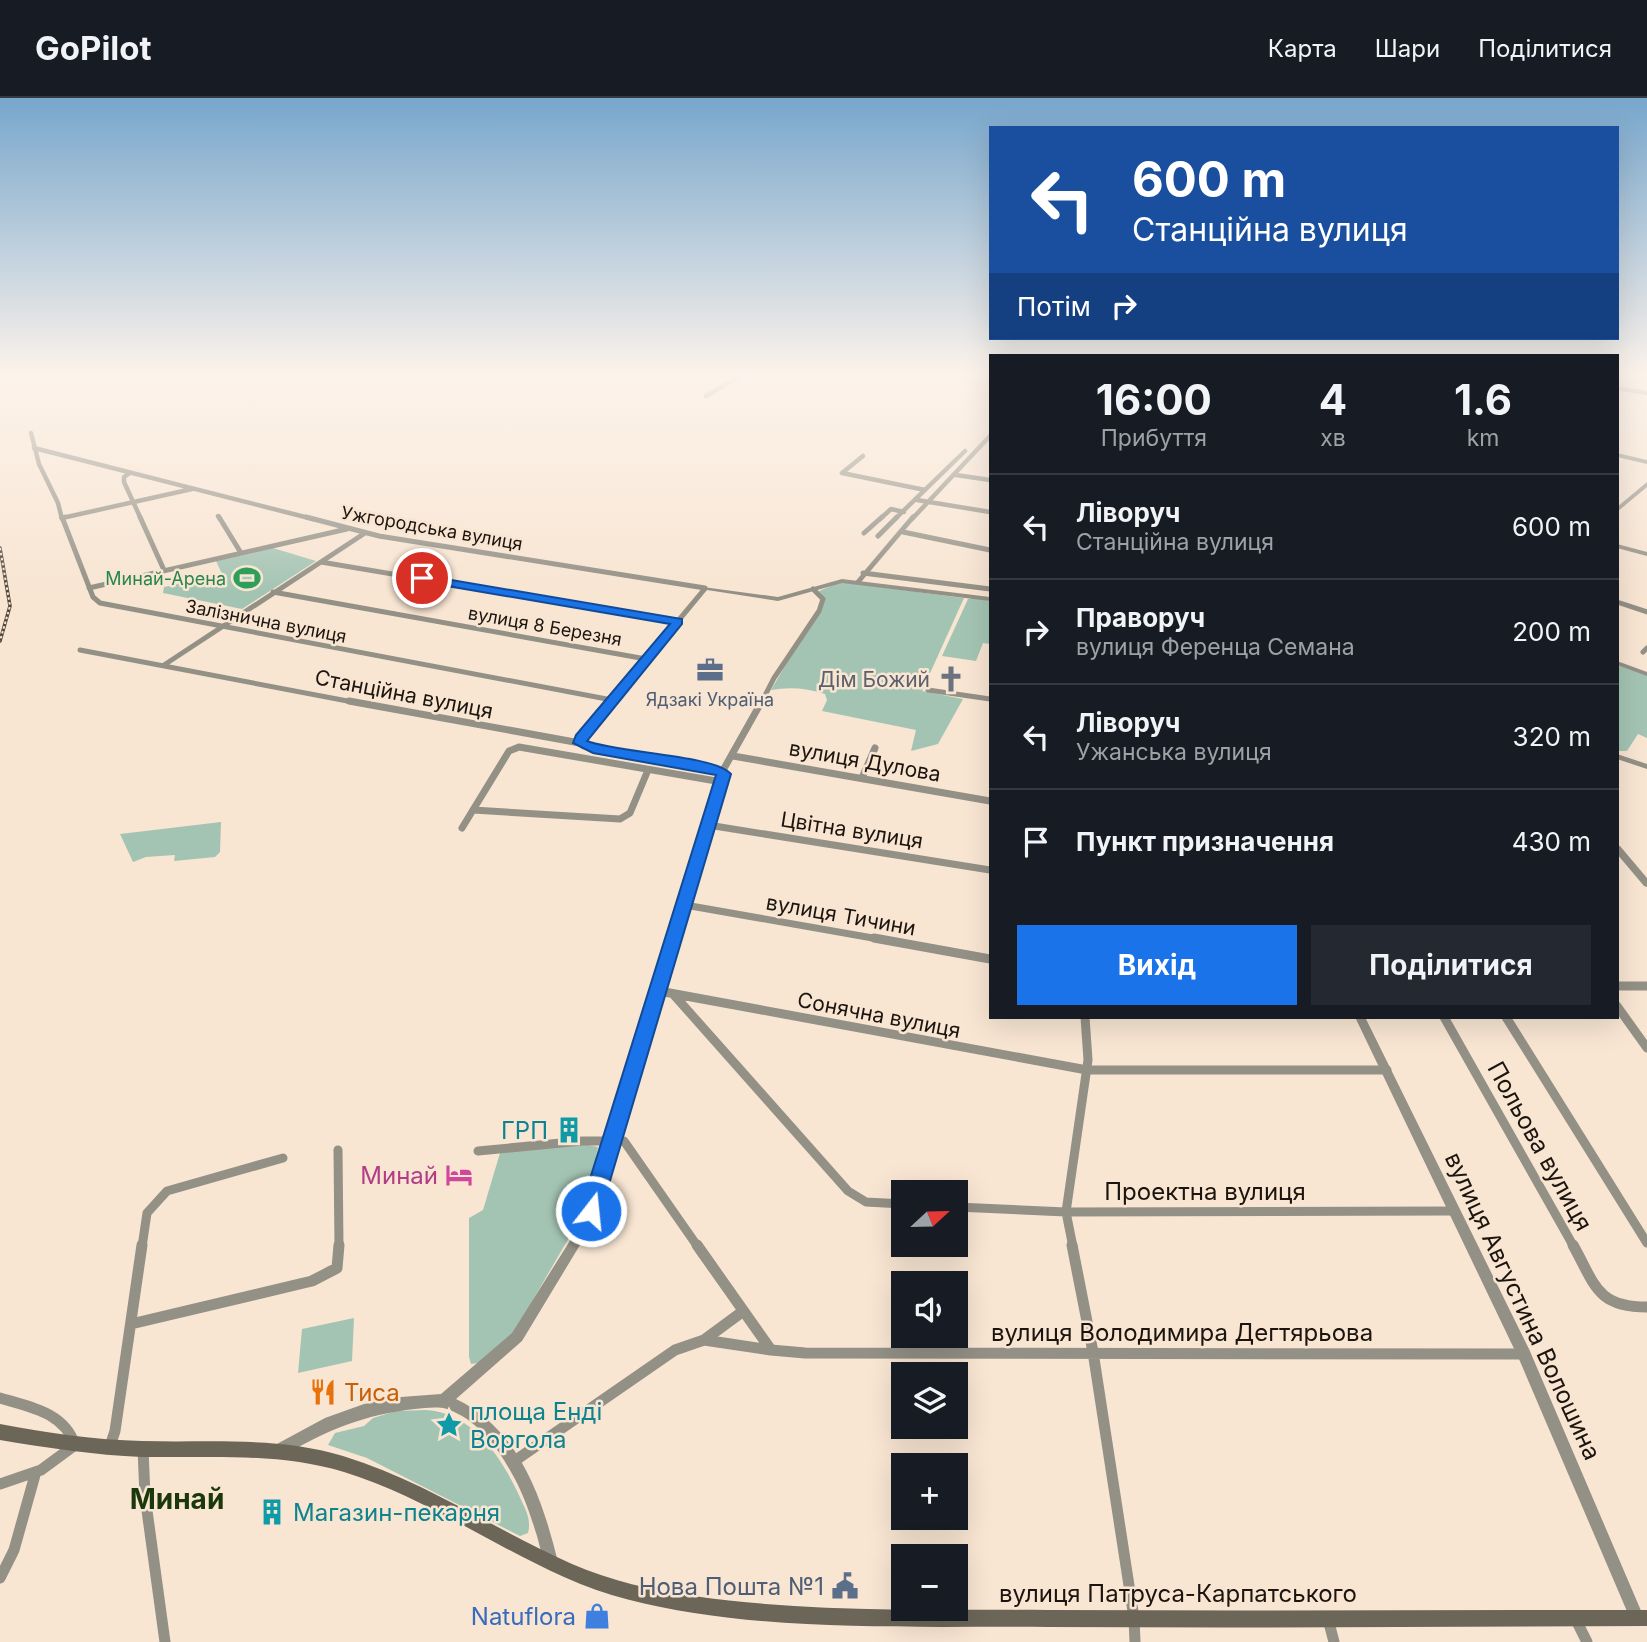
<!DOCTYPE html>
<html lang="uk">
<meta charset="utf-8">
<style>
:root{--surface:#171b24;--page:#242831;--text:#f1f3f6;--muted:#9ea1a6;--line:#363941;--accent:#1a73e8}
body{margin:0;font-family:Inter,sans-serif;background:var(--page);color:var(--text);height:100vh;display:flex;flex-direction:column;font-size:26px;white-space:nowrap}
*{box-sizing:border-box;margin:0}
p{font-size:23px;color:var(--muted)}
.icon{flex:none;width:38px;height:38px;fill:none;stroke:currentColor;stroke-width:2;stroke-linecap:round;stroke-linejoin:round}
.map{position:relative;flex:1;overflow:hidden}
.panel{position:absolute;left:989px;top:256px;width:630px;height:665px;display:flex;flex-direction:column;background:var(--surface);border-radius:0px;box-shadow:0 7px 28px #0002}
.panel>*{flex:none}
.top-card{position:absolute;left:989px;top:28px;width:630px;height:214px;border-radius:0px;box-shadow:0 7px 28px #0002;background:#1a4fa0;color:#fff;overflow:hidden}
.needle{width:46px;rotate:68deg}
.fabs{position:absolute;left:891px;top:1082px;display:grid;gap:14px}
.fabs a{display:grid;place-items:center;width:77px;height:77px;border-radius:0px;background:var(--surface);box-shadow:0 7px 28px #0002;font-size:35px}
.pin{position:absolute;display:grid;place-items:center;width:60px;height:60px;color:#fff;margin:-30px;border:4px solid #fff;border-radius:50%;box-shadow:0 2px 7px #0007}
.me{position:absolute;width:77px;margin:-38px;rotate:16deg;stroke-linejoin:round;filter:drop-shadow(0 0 5px #0008)}
.turn{display:flex;align-items:center;gap:24px;height:147px;padding:0 28px;font-size:32px}
.turn .icon{width:91px;height:91px;stroke-width:2.5}
.turn b{display:block;font-size:49px;line-height:60px}
.then{display:flex;align-items:center;height:66px;padding:0 28px;background:#0003;gap:14px;font-size:26px}
.eta{display:flex;justify-content:space-evenly;align-items:center;height:119px;text-align:center}
.eta b{font-size:42px;font-weight:700;line-height:49px}
.button{display:flex;gap:14px;margin-top:auto;padding:14px 28px}
.button a{flex:1;height:80px;border-radius:0px;background:var(--accent);color:#fff;font-size:28px;font-weight:700;line-height:80px;text-align:center}
.button a+a{background:var(--page);color:var(--text)}
ul{padding:0;list-style:none}
li{display:flex;align-items:center;gap:21px;height:105px;padding:0 28px;border-top:2px solid var(--line)}
li div{flex:1}
li b{display:block;font-size:26px}
li em{font-style:normal}
header{display:flex;align-items:center;gap:42px;box-sizing:border-box;height:98px;padding:0 35px;background:var(--surface);border-bottom:2px solid var(--line)}
header strong{font-size:33px}
nav{display:flex;gap:38px;margin-inline-start:auto;font-size:24px}
.map>svg:first-child{display:block}
</style>
<header>
<strong>GoPilot</strong>
<nav><a>Карта</a><a>Шари</a><a>Поділитися</a></nav>
</header>
<div class="map">
<svg width="1647" height="1544" viewBox="0 0 1647 1544">
<rect width="100%" height="100%" fill="#f8e5d2"/>
<path fill="#a4c4b3" d="M273,450L316,463L242,511L163,495L164,489L222,476L216,463Z
M840,484L964,500L922,593L963,601L938,646L911,653L916,632L822,613L827,602L825,596C807,590 789,589 771,592L824,501L819,493Z
M973,500L990,503V546L983,545L976,563L942,558L968,501Z
M1617,567L1647,577V640L1638,636L1627,653H1617Z
M221,724L220,754L215,759L174,763L175,757L146,759L133,764L120,736Z
M583,1046L598,1049L584,1114L513,1236L478,1265L471,1266L469,1259V1120L483,1112L500,1055Z
M354,1220L352,1263L298,1275L302,1231Z
M426,1312C472,1315 500,1357 518,1395C524,1409 532,1420 528,1435L520,1438L367,1360L328,1347L335,1335L364,1328L373,1320L396,1313Z"/>
<g fill="none" stroke-linecap="round" stroke-linejoin="round">
<path stroke="#939086" stroke-width="4.5" d="M1617,290L1647,295
M706,298L740,278
M31,335L39,366L58,405L62,421
M34,350L313,421
M863,358L842,375L925,392
M130,375L124,379V384L141,421
M956,377L990,382
M917,402L990,414
M218,418L220,421
M62,420L192,391
M880,421L891,411L904,414
M895,421L965,353
M912,421L990,338"/>
<path stroke="#939086" stroke-width="5" d="M62,419L93,499L100,505L612,602
M140,419L164,472
M219,419L241,455
M306,419L379,438L705,490
M62,420L65,419
M903,434L990,452
M864,435L882,419
M878,438L897,419
M321,464L678,524
M863,475L990,491
M858,484L913,419
M89,490L347,431
M273,494L646,561
M1617,504L1647,514
M80,552L358,605
M1643,554L1647,550
M164,567L365,435
M928,592L990,601
M761,605L774,580L819,513L823,501L813,491"/>
<path stroke="#939086" stroke-width="7" d="M349,603L580,645
M733,658L990,703
M722,674L762,603
M862,680L875,650
M473,712L620,721L630,715L648,672
M708,727L990,772
M462,730L509,653L519,649L722,684
M685,807L884,842"/>
<path stroke="#939086" stroke-width="9" d="M874,840L990,861
M1617,888H1647
M659,893L1087,972H1387
M674,897L848,1093L866,1104L903,1106
M1617,908L1647,950
M1444,919L1574,1149
M1506,919L1647,1145
M338,1052L339,1149
M478,1053L582,1043H624L698,1149
M956,1109L1066,1114L1455,1113
M142,1149L147,1115L167,1093L283,1060
M1073,1149L1066,1114L1088,962L1085,919"/>
<path stroke="#939086" stroke-width="11" d="M697,1147L771,1252L805,1255L1523,1256
M1072,1147L1093,1254L1134,1520L1135,1544
M1573,1147C1595,1186 1596,1209 1647,1209
M131,1226L312,1183L337,1170L339,1147
M704,1242L742,1214
M0,1300C30,1309 64,1314 75,1347L41,1372L0,1386
M110,1348L115,1333L142,1147
M143,1351L145,1398L165,1544
M513,1364L675,1252L704,1242L771,1252
M0,1480L14,1452L35,1377
M1328,1521L1334,1544
M1576,1522L1587,1544"/>
<path fill="#939086" fill-rule="evenodd" d="M1617,355L1647,362V366L1617,359Z
M1647,384V389L1617,414V409Z
M1617,446L1647,454V458L1617,450Z
M842,481L990,499V503L842,485L778,503L707,492L585,640L584,644L587,647L720,671H723L727,678L623,1032L589,1132L522,1243L456,1301C520,1332 542,1400 558,1464L556,1469L551,1471L546,1469C542,1459 540,1449 537,1438C530,1416 523,1394 511,1374C497,1348 476,1321 447,1311C438,1308 425,1310 415,1311C367,1316 326,1332 285,1357L280,1359L275,1357L273,1352L275,1347L325,1320L364,1306L401,1299L441,1296L512,1235L578,1130L611,1032L719,678L717,675L582,651L576,645L577,640L703,489L778,499Z
M1617,563L1647,574V578L1617,567Z
M1617,656L1647,666V671L1617,661Z
M1617,747L1620,748L1647,780V789L1644,788L1617,756Z
M1355,919H1365L1529,1251L1642,1515L1645,1520L1642,1525L1637,1528L1632,1525L1519,1261Z"/>
<path fill="#6b6658" fill-rule="evenodd" d="M0,1326C47,1335 95,1342 142,1343C210,1345 278,1338 343,1358C425,1383 495,1432 572,1466C611,1483 652,1492 694,1498C811,1515 930,1511 1048,1512C1248,1513 1447,1512 1647,1512V1528C1447,1529 1247,1530 1048,1529C930,1528 810,1533 694,1515C649,1508 606,1498 564,1479C490,1446 422,1398 344,1374C278,1354 210,1360 142,1359C95,1357 47,1350 0,1342Z"/>
<g stroke="#51473e" stroke-width="3.5">
<path id="rail" d="M0,450L10,508L0,543"/>
</g>
<use href="#rail" stroke="#f8e5d2" stroke-width="2" stroke-dasharray="2.5" stroke-linecap="butt"/>
</g>
<linearGradient id="sky" x2="0" y2="1"><stop stop-color="#77a6cc"/><stop offset="0.56" stop-color="#fcf3eb"/><stop offset="1" stop-color="#fcf3eb" stop-opacity="0"/></linearGradient>
<rect width="1647" height="494" fill="url(#sky)"/>
<path fill="#1a73e8" stroke="#114b97" stroke-width="2" d="M422,477L682,521V526L587,643C617,655 715,657 731,676L601,1113L598,1119L591,1122L583,1119L580,1113L716,677L593,655L573,645L576,637L670,526L418,483L416,480Z"/>
<defs>
<g id="stadium-bare" transform="scale(2.1)"><path d="M0-5a6.5 5 0 1 0 0 10a6.5 5 0 1 0 0-10ZM-3.5-1.8h7v3.6h-7Z" fill="#2e9e5b" stroke="#f8e5d2" stroke-width="2.5" paint-order="stroke"/></g>
<g id="office-bare" transform="scale(2.1)"><path d="M-6-3h4V-5.5h4V-3h4V5H-6ZM-1-4.5V-3h2v-1.5ZM-6 0V1H6V0Z" fill="#5c6f8a" stroke="#f8e5d2" stroke-width="2.5" paint-order="stroke"/></g>
<g id="church-bare" transform="scale(2.1)"><path d="M-1.2-6h2.4v3.5h3.3v2.4h-3.3V6h-2.4V-.1h-3.3v-2.4h3.3Z" fill="#6b7280" stroke="#f8e5d2" stroke-width="2.5" paint-order="stroke"/></g>
<g id="building-bare" transform="scale(2.1)"><path d="M-4-6H4V6H1V3H-1V6H-4ZM-2.5-4.3h1.7v1.8h-1.7ZM.8-4.3h1.7v1.8H.8ZM-2.5-1h1.7V.8h-1.7ZM.8-1h1.7V.8H.8Z" fill="#0f9aa8" stroke="#f8e5d2" stroke-width="2.5" paint-order="stroke"/></g>
<g id="hotel-bare" transform="scale(2.1)"><path d="M-6-4.5h1.5V1H6V5H4.5V3h-9V5H-6ZM-4 0a1.8 1.8 0 1 1 3.6 0ZM.5 0V-2.5h3Q6-2.5 6 0Z" fill="#d1479c" stroke="#f8e5d2" stroke-width="2.5" paint-order="stroke"/></g>
<g id="restaurant-bare" transform="scale(2.1)"><path d="M-5-6h1v4h1v-4h1v4h1v-4h1v5L-1.5 .5V6h-2V.5L-5-1ZM5-6V6H3V1.5H1.5Q1.5-4 5-6Z" fill="#e8710a" stroke="#f8e5d2" stroke-width="2.5" paint-order="stroke"/></g>
<g id="sight-bare" transform="scale(2.1)"><path d="M0-6L1.8-2.2L6-1.7L2.9 1.2L3.7 5.4L0 3.3L-3.7 5.4L-2.9 1.2L-6-1.7L-1.8-2.2Z" fill="#0f9aa8" stroke="#f8e5d2" stroke-width="2.5" paint-order="stroke"/></g>
<g id="civic-bare" transform="scale(2.1)"><path d="M-.6-6.5H3V-4.5H.6V-3L4-1V1h2V6H-6V1h2V-1L-.6-3ZM-1.2 2.5V6h2.4V2.5Z" fill="#5c6f8a" stroke="#f8e5d2" stroke-width="2.5" paint-order="stroke"/></g>
<g id="shop-bare" transform="scale(2.1)"><path d="M-5-2.5h2.3a2.7 3.5 0 0 1 5.4 0H5L5.5 6h-11ZM-1.5-2.5h3a1.5 2.3 0 0 0-3 0Z" fill="#3f7fe0" stroke="#f8e5d2" stroke-width="2.5" paint-order="stroke"/></g>
</defs>
<g fill-rule="evenodd">
<use href="#stadium-bare" x="247" y="480"/>
<use href="#office-bare" x="710" y="572"/>
<use href="#church-bare" x="951" y="581"/>
<use href="#building-bare" x="569" y="1032"/>
<use href="#hotel-bare" x="459" y="1077"/>
<use href="#restaurant-bare" x="323" y="1294"/>
<use href="#sight-bare" x="449" y="1327"/>
<use href="#building-bare" x="272" y="1414"/>
<use href="#civic-bare" x="845" y="1488"/>
<use href="#shop-bare" x="597" y="1518"/>
</g>
<g text-anchor="middle" dominant-baseline="central" stroke-width="5" stroke-linejoin="round" paint-order="stroke">
<g font-size="18" fill="#1c150f" stroke="#f8e5d2">
<text transform="translate(432 430) rotate(10)">Ужгородська вулиця</text>
<text transform="translate(266 523) rotate(11)">Залізнична вулиця</text>
<text transform="translate(545 528) rotate(10)">вулиця 8 Березня</text>
</g>
<g font-size="18" fill="#27864d" stroke="#f8e5d2" text-anchor="end">
<text x="226" y="480">Минай-Арена</text>
</g>
<g font-size="18" fill="#4e5e75" stroke="#f8e5d2">
<text x="710" y="601">Ядзакі Україна</text>
</g>
<g font-size="21" fill="#5b616d" stroke="#f8e5d2" text-anchor="end">
<text x="930" y="581">Дім Божий</text>
</g>
<g font-size="21" fill="#1c150f" stroke="#f8e5d2">
<text transform="translate(404 596) rotate(11)">Станційна вулиця</text>
<text transform="translate(865 663) rotate(10)">вулиця Дулова</text>
<text transform="translate(852 732) rotate(9)">Цвітна вулиця</text>
<text transform="translate(841 817) rotate(10)">вулиця Тичини</text>
<text transform="translate(879 917) rotate(11)">Сонячна вулиця</text>
</g>
<g font-size="24" fill="#0d838f" stroke="#f8e5d2" text-anchor="start">
<text x="548" y="1032" text-anchor="end">ГРП</text>
<text x="470" y="1313">площа Енді<tspan x="470" dy="28">Воргола</tspan></text>
<text x="293" y="1414">Магазин-пекарня</text>
</g>
<g font-size="24" fill="#1c150f" stroke="#f8e5d2">
<text transform="translate(1540 1048) rotate(61)">Польова вулиця</text>
<text x="1205" y="1093">Проектна вулиця</text>
<text transform="translate(1523 1208) rotate(65)">вулиця Августина Волошина</text>
<text x="1182" y="1234">вулиця Володимира Дегтярьова</text>
<text x="1178" y="1495">вулиця Патруса-Карпатського</text>
</g>
<g font-size="24" fill="#b23c85" stroke="#f8e5d2" text-anchor="end">
<text x="438" y="1077">Минай</text>
</g>
<g font-size="24" fill="#c56008" stroke="#f8e5d2" text-anchor="start">
<text x="344" y="1294">Тиса</text>
</g>
<g font-size="24" fill="#4e5e75" stroke="#f8e5d2" text-anchor="end">
<text x="824" y="1488">Нова Пошта №1</text>
</g>
<g font-size="24" fill="#366cbe" stroke="#f8e5d2" text-anchor="end">
<text x="576" y="1518">Natuflora</text>
</g>
<g font-size="28" font-weight="bold" fill="#1a380a" stroke="#f8e5d2">
<text x="177" y="1401">Минай</text>
</g>
</g>
</svg>
<div class="fabs">
<a><svg class="needle" viewBox="-14 -14 28 28"><path d="M0-13l5 13h-10z" fill="#e53935"/><path d="M0 13l5-13h-10z" fill="#9ea1a6"/></svg></a>
<a><svg class="icon" aria-label="sound" viewBox="0 0 24 24"><path d="M4 9h4l5-4v14l-5-4H4zM17 9q2 3 0 6"/></svg></a>
<a><svg class="icon" aria-label="layers" viewBox="0 0 24 24"><path d="M12 4l9 5-9 5-9-5zM3 14l9 5 9-5"/></svg></a>
<a>+</a>
<a>−</a>
</div>
<div class="pin" style="left:422px;top:480px;background:#d93025"><svg class="icon" aria-label="arrive" viewBox="0 0 24 24"><path d="M6 21V4h12l-3 4 3 4H6"/></svg></div>
<svg class="me" style="left:591px;top:1113px" viewBox="-20 -20 40 40"><circle r="17" fill="#1a73e8" stroke="#fff" stroke-width="3"/><path d="M0-11L8 9 0 5-8 9z" fill="#fff"/></svg>
<div class="top-card">
<div class="turn"><svg class="icon" aria-label="left" viewBox="0 0 24 24"><path d="M17 20v-9H6M10 6l-5 5 5 5"/></svg><div><b>600 m</b>Станційна вулиця</div></div>
<div class="then">Потім<svg class="icon" aria-label="right" viewBox="0 0 24 24"><path d="M7 20v-9h11M14 6l5 5-5 5"/></svg></div>
</div>
<section class="panel">
<div class="eta">
<div><b>16:00</b><p>Прибуття</p></div>
<div><b>4</b><p>хв</p></div>
<div><b>1.6</b><p>km</p></div>
</div>
<ul>
<li><svg class="icon" aria-label="left" viewBox="0 0 24 24"><path d="M17 20v-9H6M10 6l-5 5 5 5"/></svg><div><b>Ліворуч</b><p>Станційна вулиця</p></div><em>600 m</em></li>
<li><svg class="icon" aria-label="right" viewBox="0 0 24 24"><path d="M7 20v-9h11M14 6l5 5-5 5"/></svg><div><b>Праворуч</b><p>вулиця Ференца Семана</p></div><em>200 m</em></li>
<li><svg class="icon" aria-label="left" viewBox="0 0 24 24"><path d="M17 20v-9H6M10 6l-5 5 5 5"/></svg><div><b>Ліворуч</b><p>Ужанська вулиця</p></div><em>320 m</em></li>
<li><svg class="icon" aria-label="arrive" viewBox="0 0 24 24"><path d="M6 21V4h12l-3 4 3 4H6"/></svg><div><b>Пункт призначення</b></div><em>430 m</em></li>
</ul>
<div class="button"><a>Вихід</a><a>Поділитися</a></div>
</section>
</div>
